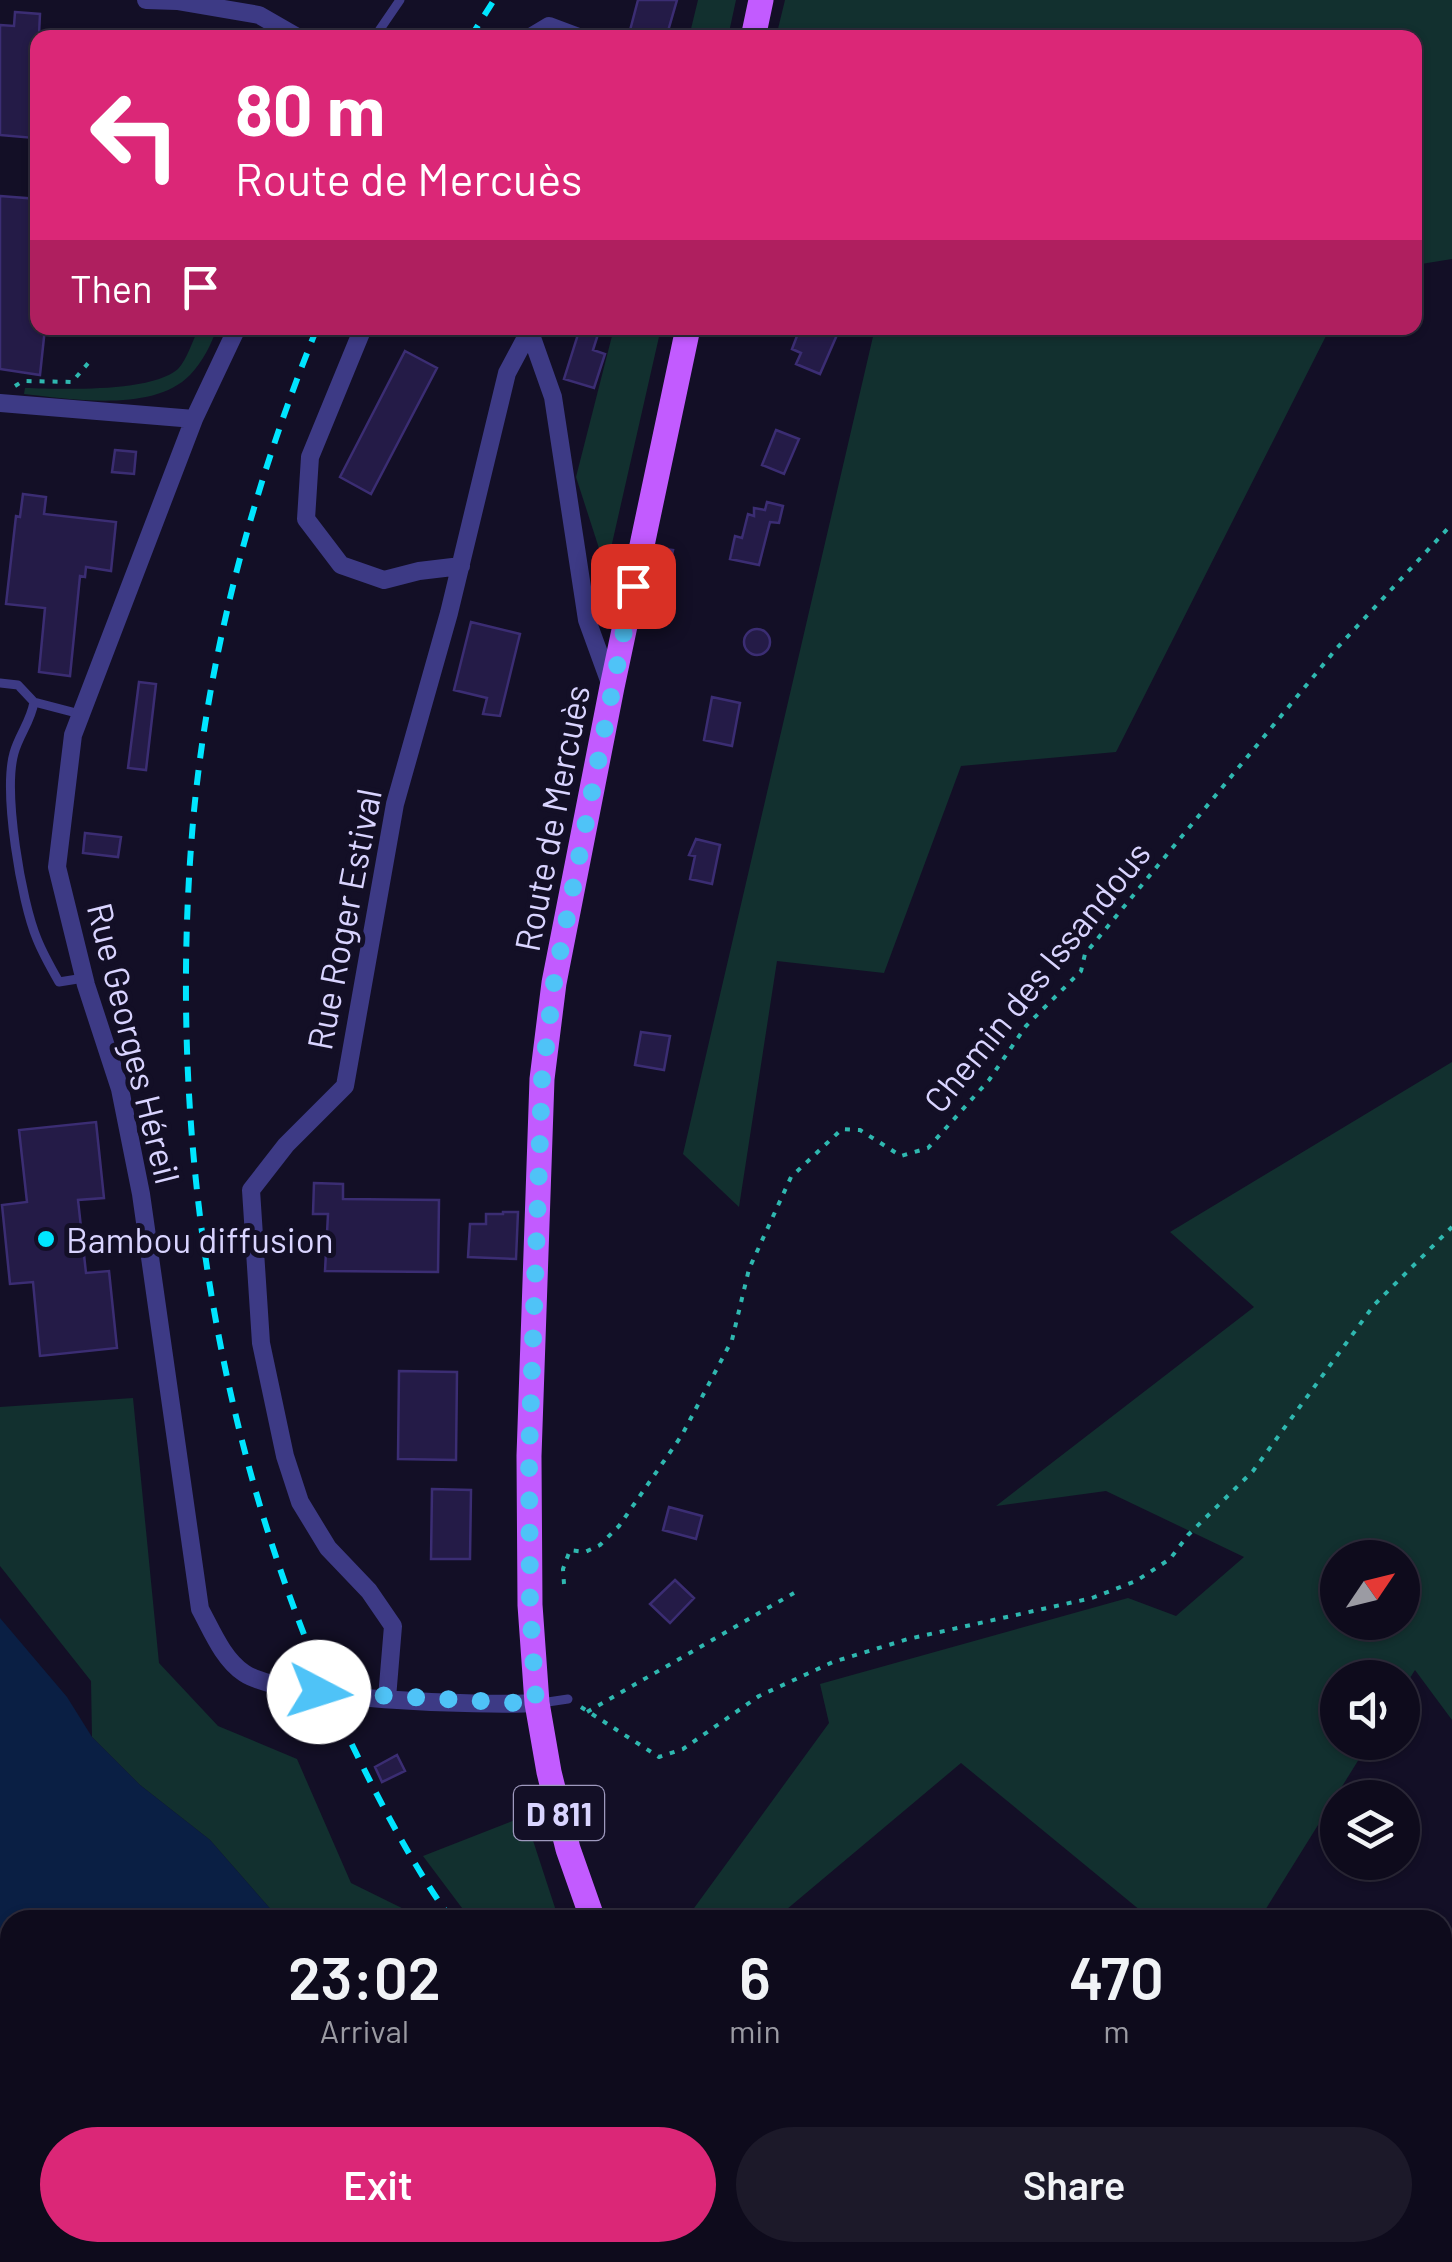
<!DOCTYPE html>
<meta charset="utf-8">
<style>
:root{--surface:#0e0b1c;--page:#1c1929;--text:#f1f3f6;--muted:#9b9ba3;--line:#2e2b3b;--accent:#db2777}
body{margin:0;font-family:Barlow,sans-serif;background:var(--page);color:var(--text);height:100vh;display:flex;flex-direction:column;font-size:38px;white-space:nowrap}
*{box-sizing:border-box;margin:0}
p{font-size:32px;color:var(--muted)}
.icon{flex:none;width:55px;height:55px;fill:none;stroke:currentColor;stroke-width:2;stroke-linecap:round;stroke-linejoin:round}
.map{position:relative;flex:1;overflow:hidden}
.panel{position:absolute;left:0px;top:1910px;width:1452px;height:352px;display:flex;flex-direction:column;background:var(--surface);border-radius:30px 30px 0 0;box-shadow:0 2px 8px #0004,0 0 0 2px var(--line)}
.panel>*{flex:none}
.hud{position:absolute;left:30px;top:30px;width:1392px;height:305px;border-radius:20px;box-shadow:0 2px 8px #0004,0 0 0 2px var(--line);background:#db2777;color:#fff;overflow:hidden}
.needle{width:65px;rotate:55deg}
.fabs{position:absolute;left:1320px;top:1540px;display:grid;gap:20px}
.fabs a{display:grid;place-items:center;width:100px;height:100px;border-radius:50%;background:var(--surface);box-shadow:0 2px 8px #0004,0 0 0 2px var(--line);font-size:50px}
.pin{position:absolute;display:grid;place-items:center;width:85px;height:85px;color:#fff;margin:-42px;border-radius:20px;box-shadow:0 5px 15px #0006}
.me{position:absolute;width:110px;margin:-55px;rotate:95deg;stroke-linejoin:round;filter:drop-shadow(0 0 8px #0008)}
.turn{display:flex;align-items:center;gap:35px;height:210px;padding:0 40px;font-size:45px}
.turn .icon{width:130px;height:130px;stroke-width:2.5}
.turn b{display:block;font-size:70px;line-height:85px}
.then{display:flex;align-items:center;height:95px;padding:0 40px;background:#0003;gap:20px;font-size:38px}
.eta{display:flex;justify-content:space-evenly;align-items:center;height:170px;text-align:center}
.eta b{font-size:60px;font-weight:600;line-height:70px}
.primary-button{display:flex;gap:20px;margin-top:auto;padding:20px 40px}
.primary-button a{flex:1;height:115px;border-radius:60px;background:var(--accent);color:#fff;font-size:40px;font-weight:600;line-height:115px;text-align:center}
.primary-button a+a{background:var(--page);color:var(--text)}
.map>svg:first-child{display:block}
</style>
<div class="map">
<svg width="1452" height="2262" viewBox="0 0 1452 2262">
<rect width="100%" height="100%" fill="#130f26"/>
<path fill="#12302f" fill-rule="evenodd" d="M698,0H736L728,37H689Z
M785,0H1452V259L1415,265V38L776,37Z
M199,328H217C211,345 203,361 190,375C153,413 71,399 24,394L25,388C61,389 150,393 178,369C187,360 193,339 199,328Z
M614,328H661L606,570L576,477Z
M875,328H1330L1116,752L961,766L884,973L777,961L739,1207L683,1154Z
M1452,1062V1720L1415,1670L1403,1689L1402,1678H1338V1742L1369,1743L1259,1920H1152L961,1763L774,1920H694L689,1915L829,1723L820,1684L1128,1598L1176,1616L1244,1557L1106,1491L996,1506L1254,1307L1170,1232ZM1338,1558H1402V1622H1338Z
M133,1398L159,1663L218,1726L297,1759L351,1883L416,1915L419,1920H280L210,1840L140,1785L92,1737L91,1681L0,1566V1407Z
M525,1816L559,1920H471L423,1856Z
M0,2068L10,2080V2167L0,2159Z
M120,2253H194L205,2262H133Z"/>
<path fill="#0a1f44" d="M0,1618L67,1697L92,1737L140,1785L210,1840L280,1920H10V2080L0,2068Z
M636,2252L647,2262H205L194,2253Z"/>
<path fill="#241b47" stroke="#3b2d73" stroke-width="2.5" d="M638,0H677L666,38H628Z
M15,12L40,14L34,138L0,135V25L14,26Z
M0,196L38,199V328H45L40,375L0,369Z
M580,328H600L593,350L605,354L594,388L564,379Z
M800,328H840L820,374L796,364L801,353L792,349Z
M405,351L437,368L371,494L340,477Z
M776,430L799,439L784,474L762,465Z
M115,450L136,452L134,474L112,472Z
M23,494L46,497L44,514L116,522L111,571L86,567L85,577L80,576L70,676L39,672L45,608L6,604L16,516L20,517Z
M767,502L783,506L779,523L770,522L759,565L730,559L735,536L742,538L748,514L754,516V508L765,510Z
M658,548L673,550L668,573L653,571Z
M471,622L520,634L500,716L483,714L487,698L454,690Z
M744 642a13 13 0 1 1 26 0a13 13 0 1 1-26 0Z
M139,682L156,684L146,770L128,768Z
M712,697L740,703L732,746L704,740Z
M85,833L121,837L118,857L83,853Z
M696,839L720,845L712,884L690,879L695,856L689,855Z
M641,1032L670,1036L664,1070L635,1065Z
M96,1122L104,1198L78,1200L86,1273L109,1271L117,1348L40,1356L33,1282L10,1284L2,1205L27,1202L19,1130Z
M314,1183L343,1184V1199L439,1200L438,1272L325,1271L328,1214H313Z
M503,1212H518L516,1259L468,1257L470,1224H486V1214H503Z
M399,1371L457,1372L456,1460L398,1459Z
M432,1489L471,1490L470,1559H431Z
M669,1507L702,1516L696,1539L663,1530Z
M675,1580L694,1598L670,1623L650,1604Z
M397,1755L405,1771L382,1782L375,1767Z"/>
<g fill="none" stroke-linecap="round" stroke-linejoin="round">
<path stroke="#2fb8b0" stroke-width="4" stroke-dasharray="5 8" stroke-linecap="butt" d="M15,386L23,381L72,382L90,361
M564,1584L563,1569L570,1550L585,1552L600,1545L619,1526L682,1435L732,1340L749,1269L791,1177L842,1129L860,1130L901,1156L928,1148L989,1080L1026,1026L1081,971L1085,954L1337,648L1452,524
M581,1707L659,1757L683,1749L759,1696L833,1662L908,1639L1092,1598L1136,1581L1170,1559L1188,1535L1253,1471L1374,1305L1452,1227
M587,1712L794,1593"/>
<path stroke="#3d3a85" stroke-width="9" d="M374,38L400,0
M0,683L18,685L34,702C31,721 19,735 14,753C3,792 21,901 37,939C43,954 51,968 59,982L84,978
M34,702L80,714
M541,1703L568,1699"/>
<path stroke="#3d3a85" stroke-width="18" d="M146,0L177,1L259,15L299,38
M529,38L549,26L581,38
M237,328L194,419L73,735L57,867L86,985L120,1089L141,1194L200,1609C212,1631 223,1659 244,1673C284,1700 482,1706 537,1703
M363,328L310,457L306,519L341,565L384,580L419,571L461,566
M530,332L553,397L587,620L611,686
M0,403L194,419
M387,1698L393,1626L369,1591L328,1548L300,1502L285,1456L261,1343L251,1190L286,1145L345,1086L395,804L449,613L507,373L531,328"/>
<path stroke="#c25bff" stroke-width="25" d="M753,38L761,0
M593,1920L568,1849L549,1772L537,1703L530,1605L529,1456L542,1079L554,983L612,687L688,328
M794,2252L800,2262"/>
<path stroke="#00e5ff" stroke-width="6" stroke-dasharray="15 12" stroke-linecap="butt" d="M470,38L494,0
M317,328C255,481 210,646 194,811C164,1135 217,1478 364,1769C390,1821 418,1873 452,1920
M733,2252L741,2262"/>
</g>
<g fill="none" stroke-linecap="round" stroke-linejoin="round">
<path stroke="#4fc3f7" stroke-width="18" stroke-dasharray="0 32.4" d="M319,1692L536,1704L530,1605L529,1456L542,1079L554,983L633,586"/>
</g>
<circle fill="#00e5ff" stroke="#130f26" stroke-width="4" cx="46" cy="1239" r="10"/>
<g text-anchor="middle" dominant-baseline="central" stroke-width="10" stroke-linejoin="round" paint-order="stroke">
<rect fill="#130f26" stroke="#9e99be" stroke-width="2.5" x="514" y="1786" width="90" height="54" rx="8"/>
<g font-size="32" font-weight="bold" fill="#d9d4ff">
<text x="559" y="1813">D 811</text>
</g>
<g font-size="35" fill="#d9d4ff" stroke="#130f26">
<text transform="translate(551 818) rotate(-79)">Route de Mercuès</text>
<text transform="translate(343 919) rotate(-79)">Rue Roger Estival</text>
<text transform="translate(1036 976) rotate(-51)">Chemin des Issandous</text>
<text transform="translate(135 1043) rotate(76)">Rue Georges Héreil</text>
</g>
<g font-size="35" fill="#d9d4ff" stroke="#130f26" text-anchor="start">
<text x="66" y="1239">Bambou diffusion</text>
</g>
</g>
</svg>
<div class="fabs">
<a><svg class="needle" viewBox="-14 -14 28 28"><path d="M0-13l5 13h-10z" fill="#e53935"/><path d="M0 13l5-13h-10z" fill="#9b9ba3"/></svg></a>
<a><svg class="icon" aria-label="sound" viewBox="0 0 24 24"><path d="M4 9h4l5-4v14l-5-4H4zM17 9q2 3 0 6"/></svg></a>
<a><svg class="icon" aria-label="layers" viewBox="0 0 24 24"><path d="M12 4l9 5-9 5-9-5zM3 14l9 5 9-5"/></svg></a>
</div>
<div class="pin" style="left:633px;top:586px;background:#d93025"><svg class="icon" aria-label="arrive" viewBox="0 0 24 24"><path d="M6 21V4h12l-3 4 3 4H6"/></svg></div>
<svg class="me" style="left:319px;top:1692px" viewBox="-20 -20 40 40"><circle r="19" fill="#fff"/><path d="M0-13L10 11 0 6-10 11z" fill="#4fc3f7"/></svg>
<div class="hud">
<div class="turn"><svg class="icon" aria-label="left" viewBox="0 0 24 24"><path d="M17 20v-9H6M10 6l-5 5 5 5"/></svg><div><b>80 m</b>Route de Mercuès</div></div>
<div class="then">Then<svg class="icon" aria-label="arrive" viewBox="0 0 24 24"><path d="M6 21V4h12l-3 4 3 4H6"/></svg></div>
</div>
<section class="panel">
<div class="eta">
<div><b>23:02</b><p>Arrival</p></div>
<div><b>6</b><p>min</p></div>
<div><b>470</b><p>m</p></div>
</div>
<div class="primary-button"><a>Exit</a><a>Share</a></div>
</section>
</div>
